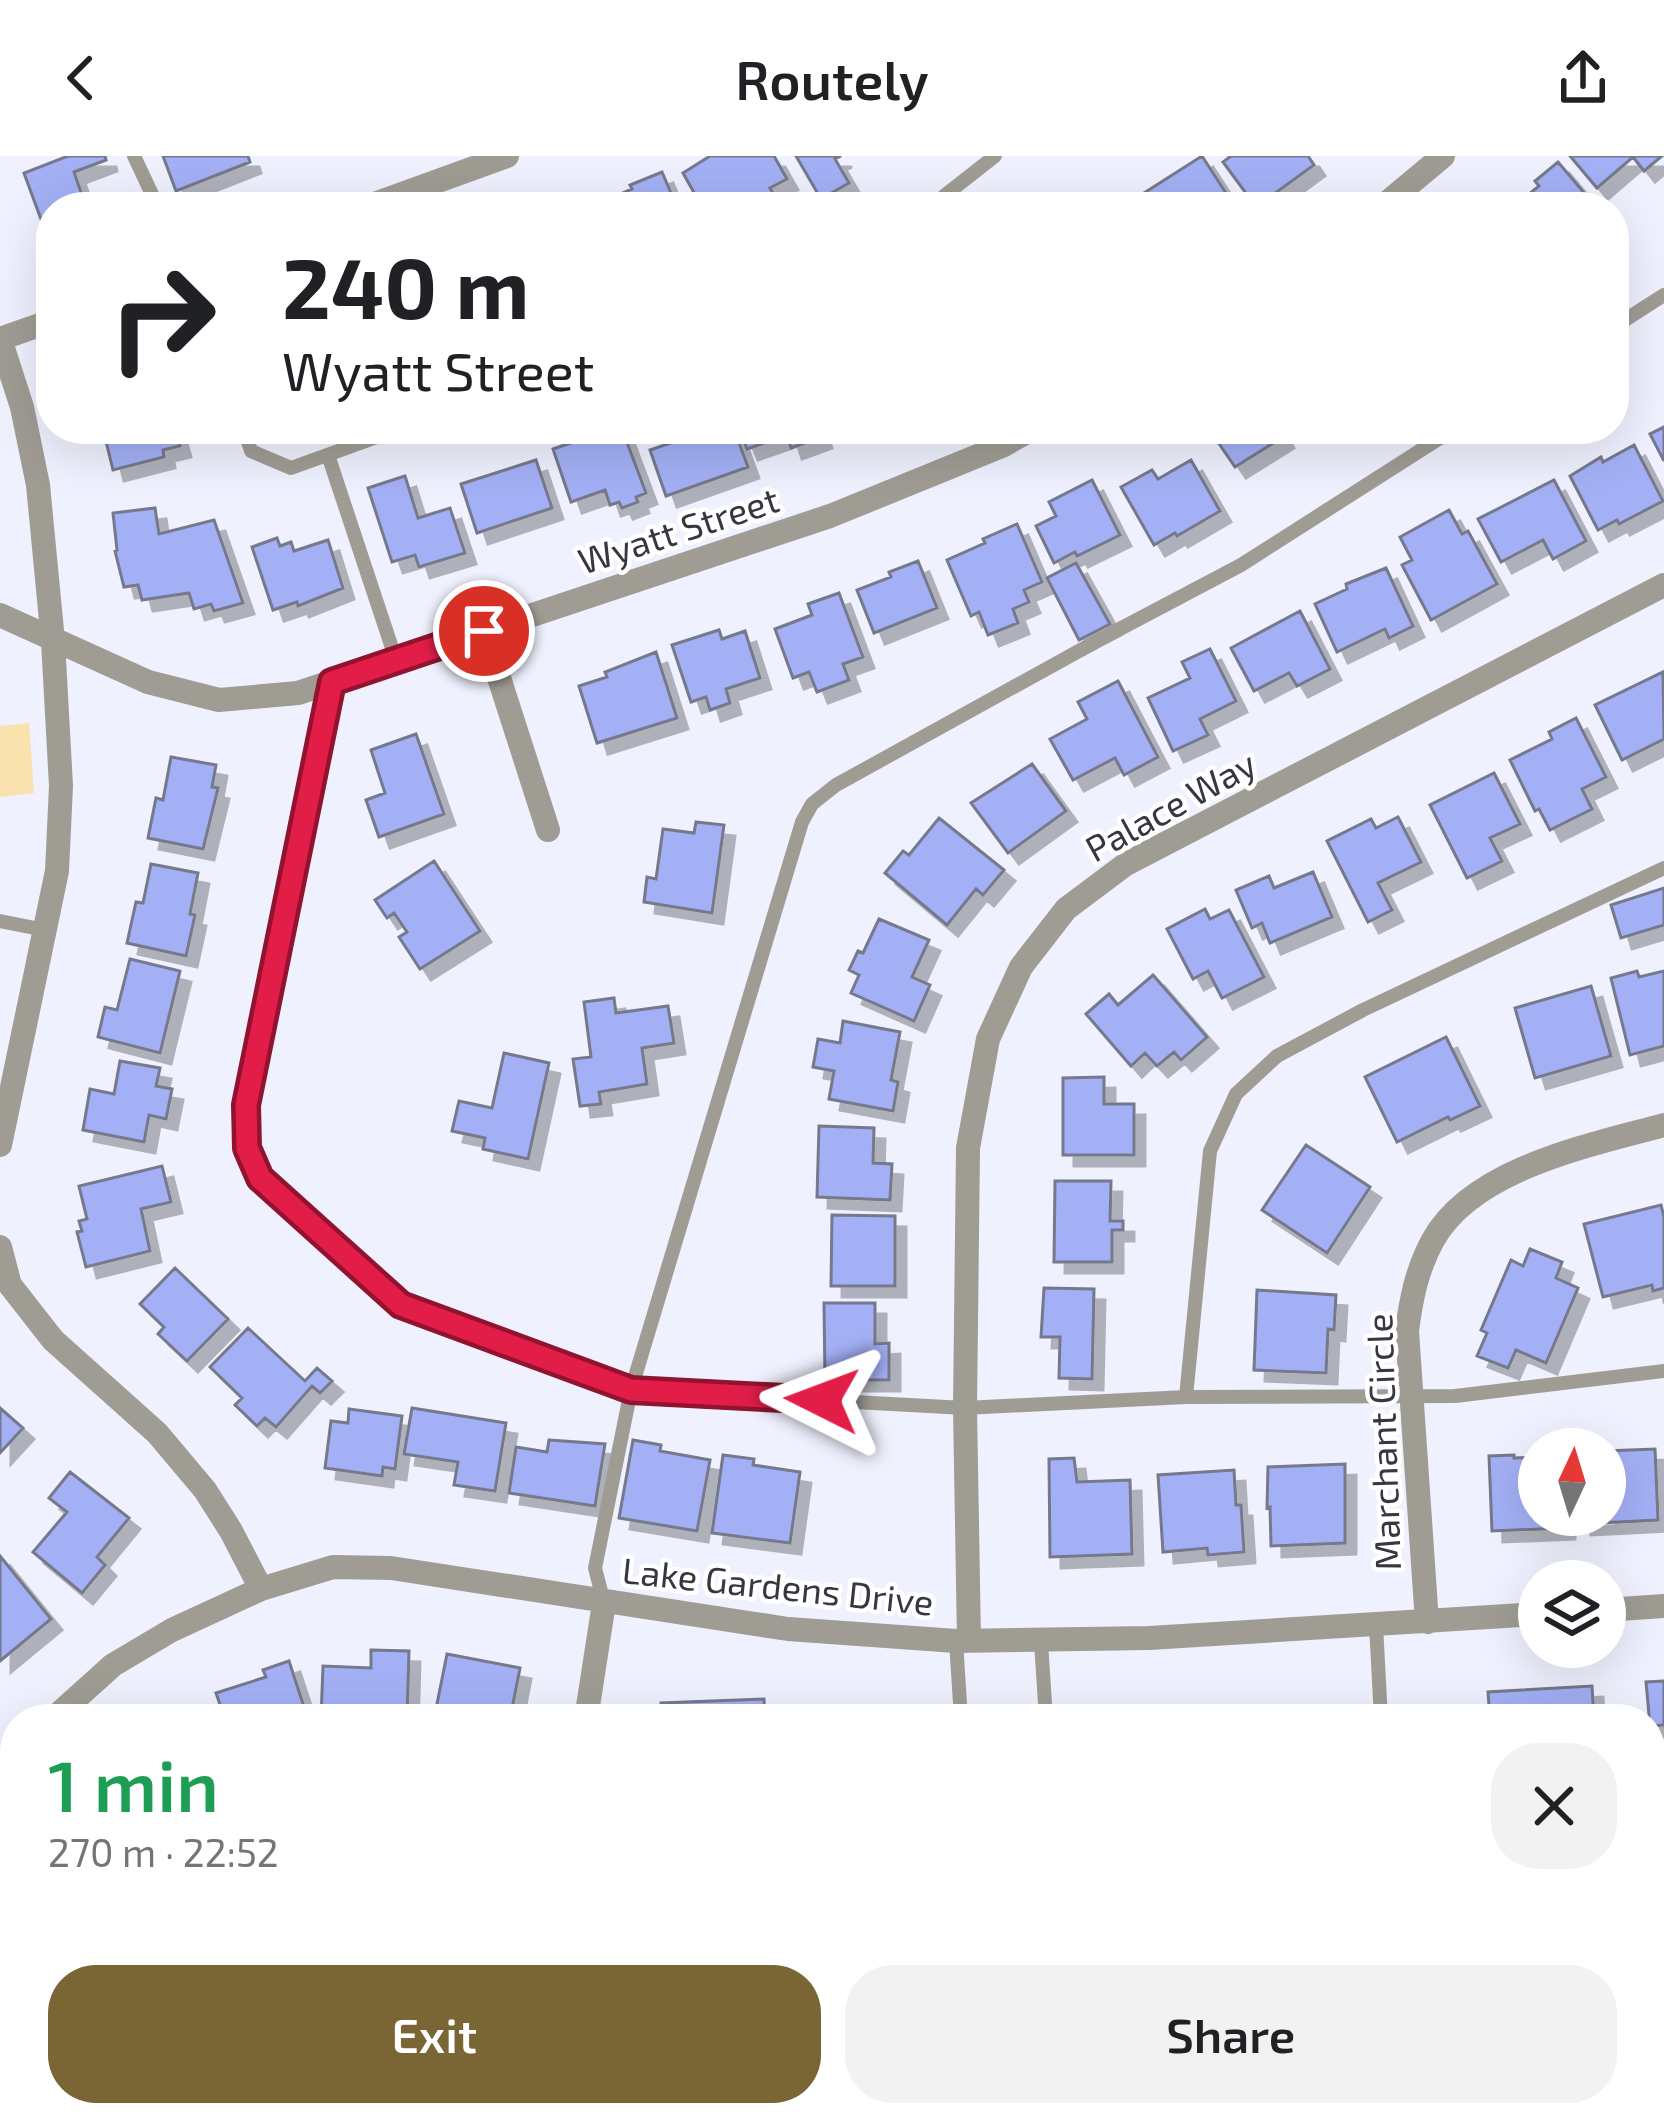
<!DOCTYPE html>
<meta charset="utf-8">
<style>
:root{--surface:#fff;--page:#f2f2f2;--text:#202124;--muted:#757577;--accent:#7a6534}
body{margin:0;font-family:"Exo 2",sans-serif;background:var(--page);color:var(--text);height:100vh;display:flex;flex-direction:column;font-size:45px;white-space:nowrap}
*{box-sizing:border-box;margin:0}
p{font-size:39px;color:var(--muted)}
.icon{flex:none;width:66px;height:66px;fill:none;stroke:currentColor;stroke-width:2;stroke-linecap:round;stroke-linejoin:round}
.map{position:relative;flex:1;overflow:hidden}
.panel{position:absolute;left:0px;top:1548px;width:1665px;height:423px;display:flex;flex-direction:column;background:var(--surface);border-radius:48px 48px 0 0;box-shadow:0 12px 48px #0002}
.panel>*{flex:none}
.hud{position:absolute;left:36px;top:36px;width:1593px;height:252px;border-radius:48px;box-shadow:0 12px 48px #0002;background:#fff;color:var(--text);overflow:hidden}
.needle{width:78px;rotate:4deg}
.fabs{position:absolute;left:1518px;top:1272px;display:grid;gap:24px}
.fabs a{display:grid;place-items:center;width:108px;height:108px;border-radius:50%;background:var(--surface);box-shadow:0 12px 48px #0002;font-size:60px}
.pin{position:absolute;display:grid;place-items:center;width:102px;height:102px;color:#fff;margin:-51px;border:6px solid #fff;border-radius:50%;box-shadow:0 3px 12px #0007}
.me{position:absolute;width:132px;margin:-66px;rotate:273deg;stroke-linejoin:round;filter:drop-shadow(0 0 9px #0008)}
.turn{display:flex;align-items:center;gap:42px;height:252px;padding:0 48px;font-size:54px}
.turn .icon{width:156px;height:156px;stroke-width:2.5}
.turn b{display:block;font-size:84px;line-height:102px}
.round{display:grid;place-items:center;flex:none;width:126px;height:126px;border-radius:48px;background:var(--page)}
.overview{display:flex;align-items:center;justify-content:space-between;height:204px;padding:0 48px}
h1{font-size:72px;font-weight:600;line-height:90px;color:#1e9e55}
.primary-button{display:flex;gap:24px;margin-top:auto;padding:24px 48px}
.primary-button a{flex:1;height:138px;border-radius:48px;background:var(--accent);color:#fff;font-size:48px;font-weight:600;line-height:138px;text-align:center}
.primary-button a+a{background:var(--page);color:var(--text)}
header{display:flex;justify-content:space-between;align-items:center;height:156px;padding:0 48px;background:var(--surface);font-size:54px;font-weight:600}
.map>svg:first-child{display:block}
</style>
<header><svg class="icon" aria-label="back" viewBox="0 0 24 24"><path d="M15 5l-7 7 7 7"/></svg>Routely<svg class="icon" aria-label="share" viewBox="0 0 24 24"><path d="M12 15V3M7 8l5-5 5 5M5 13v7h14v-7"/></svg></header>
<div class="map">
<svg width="1664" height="1970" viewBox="0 0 1664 1970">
<defs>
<filter id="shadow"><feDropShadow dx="11" dy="11" stdDeviation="0" flood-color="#0004"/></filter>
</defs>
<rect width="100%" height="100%" fill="#eff1fe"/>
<path fill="#fae2af" d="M29,567L34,637L0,641V570Z"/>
<path fill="#a3b0f5" stroke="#75798b" stroke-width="3" filter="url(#shadow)" d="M68,0H105L106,4L74,16L86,51H51L49,85L24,17Z
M163,0H248L250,6L176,35Z
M710,0H774L787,23L770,32L781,51H702L683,17Z
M796,0H841L835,3L849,27L821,43Z
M1202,0L1235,51H1137L1133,44Z
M1231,0H1308L1314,9L1256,51L1223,6Z
M1570,0H1662L1644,15L1633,1L1597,32Z
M1558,6L1596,51H1513L1539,30L1535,25Z
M662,16L677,51H615L622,48L618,39L632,33L630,29Z
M1664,271V305L1650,278Z
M103,273H175L180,290L163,294L164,301L113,314Z
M612,273H622L646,337L636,341L638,346L622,352L619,346L610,349L605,334L571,346L553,293Z
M692,273H734L748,311L666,340L650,294L694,279Z
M739,273H818L821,281L791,292L787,279L747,293Z
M1209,273H1278L1283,281L1235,311Z
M1634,289L1663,345L1619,368L1617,364L1598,374L1570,320L1601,301L1603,306Z
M536,304L552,352L477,377L461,328Z
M1191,304L1220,355L1177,380L1175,377L1154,389L1121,331L1152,314L1158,323Z
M405,320L418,362L450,352L465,397L419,411L415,399L392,406L368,332Z
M1092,324L1120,379L1077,400L1075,396L1054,407L1036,370L1056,360L1049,346Z
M1554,324L1586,385L1553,403L1543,384L1501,406L1478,363Z
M155,352L159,378L214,364L243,447L214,455L211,448L194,453L189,437L142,444L138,429L124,431L115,395L117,394L113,357Z
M1449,354L1462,378L1468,375L1497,428L1431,464L1402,409L1412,404L1400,381Z
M1017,368L1042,426L1024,434L1029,446L1013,453L1018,467L988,479L979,456L971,460L947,404L985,387L983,383Z
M277,382L280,390L291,386L294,395L328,384L343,432L298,450L297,446L273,454L252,391Z
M918,405L937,452L874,477L857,434L891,421L889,416Z
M1076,407L1110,468L1079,484L1047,422Z
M1386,412L1413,470L1389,482L1385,473L1337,496L1315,448L1347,433L1346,428Z
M839,437L863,501L843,508L849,524L817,536L809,516L793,522L775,473L812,459L808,448Z
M1300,455L1330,513L1297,530L1289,517L1254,535L1231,492Z
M719,474L722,483L745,475L760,522L726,533L730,547L710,554L706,541L691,546L672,489Z
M1210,493L1236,545L1200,563L1208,579L1173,595L1148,542L1190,522L1182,506Z
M656,496L677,562L597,587L579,530L607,521L605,516Z
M1663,516L1664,583L1622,604L1595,549Z
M1118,525L1158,601L1124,619L1115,602L1073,624L1050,583L1087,563L1078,546Z
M1576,562L1606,621L1582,633L1592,653L1550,674L1539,653L1535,655L1510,604L1552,583L1549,576Z
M416,578L444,658L379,681L366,644L385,637L371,594Z
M171,601L216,609L212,631L218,632L203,693L148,682L156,642L163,644Z
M1032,608L1066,655L1008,697L971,647Z
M1494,617L1520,668L1490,682L1502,705L1467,722L1430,649Z
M1398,661L1421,706L1378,727L1392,754L1368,766L1327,685L1371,663L1376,672Z
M939,662L1004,714L983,739L976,733L947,769L885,717L903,695L909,699Z
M696,666L724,669L712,757L644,746L647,721L656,723L663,673L694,677Z
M434,705L480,775L420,813L399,781L407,776L394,757L387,762L375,744Z
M151,708L198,717L190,758L195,759L186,800L127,787L136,746L143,747Z
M1313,716L1332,761L1270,787L1262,767L1252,772L1236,734L1269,720L1274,732Z
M1664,732V769L1621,782L1611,749Z
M1205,753L1210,763L1229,754L1264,821L1222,842L1208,815L1193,823L1167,773Z
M879,763L929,784L912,821L930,829L914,865L851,837L859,819L849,814L858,795L863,797Z
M130,803L180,815L160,897L98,881L105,851L117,854Z
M1637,815L1639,821L1664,815V890L1630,899L1611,822Z
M1153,819L1207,881L1181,904L1174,896L1157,910L1145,897L1131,910L1086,858L1109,838L1118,849Z
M1591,830L1611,900L1535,922L1515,852Z
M614,842L616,857L668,850L674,887L642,892L647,928L599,936L601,948L580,950L573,903L591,901L584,846Z
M843,865L900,876L891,924L898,926L893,955L829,943L834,915L813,911L818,883L840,887Z
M1446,881L1480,950L1450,964L1448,961L1397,986L1365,921Z
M504,897L549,907L528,1003L483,993L485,982L452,975L459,945L492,952Z
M120,905L160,912L156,930L172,933L166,963L149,959L144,986L83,974L90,933L114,938Z
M1104,921V948H1134V999H1063V922Z
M819,970L874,972L873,1007L892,1008L890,1044L817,1041Z
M1306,989L1370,1031L1327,1097L1262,1054Z
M162,1010L171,1046L141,1053L150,1095L86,1111L77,1076L82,1075L79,1065L87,1063L79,1030Z
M1055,1025H1111L1110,1065H1123V1074H1112V1106H1054Z
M1661,1049L1664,1061V1132L1653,1135L1652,1129L1603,1141L1584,1068Z
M832,1059L895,1060V1130H831Z
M1530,1093L1562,1106L1556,1122L1578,1132L1546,1207L1516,1194L1508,1212L1477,1200L1487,1177L1481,1174L1511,1104L1523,1110Z
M175,1112L228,1163L187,1205L158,1178L164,1171L140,1148Z
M1044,1132L1094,1133L1092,1223L1059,1222L1060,1181H1041Z
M1257,1134L1336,1139L1334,1174L1328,1173L1326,1217L1254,1214Z
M824,1147H875V1188L889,1187V1224H825Z
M248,1172L305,1225L317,1212L332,1225L320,1237L312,1230L276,1271L265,1262L257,1270L235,1249L242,1242L210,1211Z
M0,1252L23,1272L0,1297Z
M412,1252L506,1267L495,1335L454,1329L458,1306L404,1298Z
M349,1253L402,1260L395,1313L383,1311L382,1320L325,1312L331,1265L348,1267Z
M549,1284L605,1288L595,1350L509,1337L516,1291L547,1296Z
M633,1284L661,1289L660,1295L710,1304L697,1375L619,1362Z
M1655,1293L1658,1364L1580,1368V1359H1605V1295Z
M723,1299L754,1303L753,1309L800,1316L790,1387L712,1377Z
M1514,1299V1302L1539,1301V1359H1564V1372L1492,1375L1489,1300Z
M1074,1302L1077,1326L1130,1324L1132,1398L1050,1401L1049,1303Z
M1345,1308V1387L1271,1390L1270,1351L1267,1352L1268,1311Z
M1234,1314L1236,1349H1241L1244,1396L1208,1399L1207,1392L1163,1396L1158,1319Z
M70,1316L129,1362L97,1401L105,1409L82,1437L33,1396L67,1356L49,1342Z
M0,1400L51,1463L0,1505Z
M371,1494L409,1495L407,1563H321L323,1510L371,1512Z
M447,1498L520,1512L510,1563H434Z
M289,1505L308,1563H225L216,1537L266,1521L263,1514Z
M1664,1525V1569L1650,1570L1646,1526Z
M1592,1530L1594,1563H1490L1488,1536Z
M764,1543L765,1563H662L661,1547Z
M1255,1552L1256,1563H1152L1151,1557Z
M15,1708V1783L7,1789L0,1780V1719Z
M46,1956H145L129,1970H36L33,1967Z
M387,1956H476L459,1970H386L379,1962Z
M656,1956H774L757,1970H668Z"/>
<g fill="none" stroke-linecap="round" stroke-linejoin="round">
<path stroke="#9f9c94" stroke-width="14" d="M134,0L158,51
M930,51L995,0
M1614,171L1664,139
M244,273L251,295L291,312L399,273
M328,299L396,504
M332,526L246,949L247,992L259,1022L401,1149L631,1234L965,1252L1186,1241L1455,1240L1664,1215
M0,765L45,774
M1186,1241L1210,995L1236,938L1277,900L1363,854L1664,712
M604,1447L595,1412L631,1234L802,666L812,648L836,629L1097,485L1241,409L1454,273
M1376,1469L1381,1563
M956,1485L961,1563
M1041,1486L1046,1563
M0,1885L15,1872
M872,1956L884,1970
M572,1970L588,1956"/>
<path stroke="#9f9c94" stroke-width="24" d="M366,51L507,0
M1382,51L1443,0
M0,183L22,251L38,329L53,485L61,630L57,715L0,989
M0,183L51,165
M0,459L148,526L219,544L298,537L830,360L1002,290L1032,273
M484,475L548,674
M0,1091L10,1129L53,1184L157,1277L205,1334L231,1375L261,1433
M1605,1454L1664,1450
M1427,1466L1407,1175C1411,1143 1417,1113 1433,1084C1473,1012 1591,989 1664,969
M969,1485L965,1252L968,992L988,883L1021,811L1066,753L1126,708L1664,429
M53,1563L113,1509L172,1474L261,1433L333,1411L391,1412L788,1473L956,1485L1149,1482L1539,1458
M586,1563L604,1447
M0,1614L15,1599
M558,1956L569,1970
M247,1970L263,1956"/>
</g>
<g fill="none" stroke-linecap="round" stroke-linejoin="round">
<g stroke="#92132f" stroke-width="30">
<path id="route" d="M484,475L332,526L246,949L247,992L260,1022L401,1149L631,1234L822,1244"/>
</g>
<use href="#route" stroke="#e11d48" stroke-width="21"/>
</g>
<g text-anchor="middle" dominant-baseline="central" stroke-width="9" stroke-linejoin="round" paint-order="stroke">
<g font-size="36" fill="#36373f" stroke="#fff">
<text transform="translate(678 373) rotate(-18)">Wyatt Street</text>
<text transform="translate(1170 649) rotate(-29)">Palace Way</text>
<text transform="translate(1382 1286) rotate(-92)">Marchant Circle</text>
<text transform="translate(778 1429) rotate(6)">Lake Gardens Drive</text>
</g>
</g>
</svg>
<div class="fabs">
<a><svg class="needle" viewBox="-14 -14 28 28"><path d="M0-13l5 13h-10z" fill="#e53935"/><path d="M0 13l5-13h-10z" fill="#757577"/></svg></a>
<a><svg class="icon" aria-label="layers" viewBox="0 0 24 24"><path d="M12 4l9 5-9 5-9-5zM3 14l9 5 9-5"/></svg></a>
</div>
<div class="pin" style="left:484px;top:475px;background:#d93025"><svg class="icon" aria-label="arrive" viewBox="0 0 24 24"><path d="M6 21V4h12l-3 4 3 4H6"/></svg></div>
<svg class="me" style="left:822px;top:1244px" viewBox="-20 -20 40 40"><path d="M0-17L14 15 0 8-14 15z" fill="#e11d48" stroke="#fff" stroke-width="4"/></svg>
<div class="hud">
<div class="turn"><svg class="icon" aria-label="right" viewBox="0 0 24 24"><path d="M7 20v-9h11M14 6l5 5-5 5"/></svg><div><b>240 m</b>Wyatt Street</div></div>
</div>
<section class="panel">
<div class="overview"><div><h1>1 min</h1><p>270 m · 22:52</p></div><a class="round"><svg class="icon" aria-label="close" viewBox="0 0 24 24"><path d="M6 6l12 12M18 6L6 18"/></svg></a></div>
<div class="primary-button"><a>Exit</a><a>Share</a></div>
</section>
</div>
